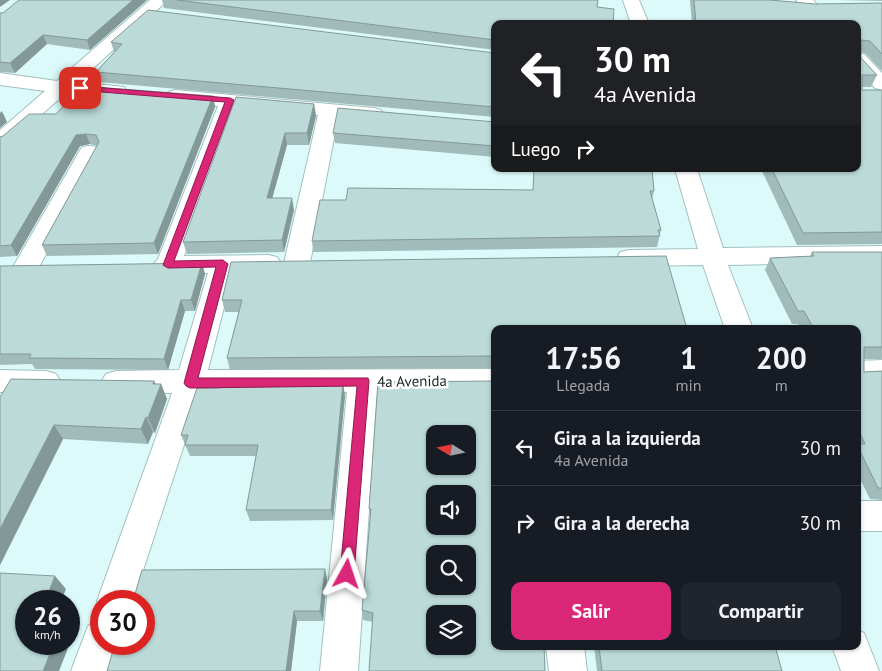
<!DOCTYPE html>
<html lang="es">
<style>
:root{--surface:#171b24;--page:#20242c;--text:#f1f3f6;--muted:#9ea1a6;--line:#363941;--accent:#db2777}
body{margin:0;font-family:"PT Sans",sans-serif;background:var(--page);color:var(--text);height:100vh;display:flex;flex-direction:column;font-size:19px;white-space:nowrap}
*{box-sizing:border-box;margin:0}
p{font-size:16px;color:var(--muted)}
.icon{flex:none;width:28px;height:28px;fill:none;stroke:currentColor;stroke-width:2;stroke-linecap:round;stroke-linejoin:round}
.map{position:relative;flex:1;overflow:hidden}
.sheet{position:absolute;left:491px;top:325px;width:370px;height:325px;display:flex;flex-direction:column;background:var(--surface);border-radius:10px;box-shadow:0 1px 4px #0004}
.sheet>*{flex:none}
.hud{position:absolute;left:491px;top:20px;width:370px;height:152px;border-radius:10px;box-shadow:0 1px 4px #0004;background:#202124;color:#fff;overflow:hidden}
.needle{width:32px;rotate:280deg}
.controls{position:absolute;left:426px;top:425px;display:grid;gap:10px}
.controls a{display:grid;place-items:center;width:50px;height:50px;border-radius:10px;background:var(--surface);box-shadow:0 1px 4px #0004;font-size:25px}
.speed{position:absolute;left:15px;top:590px;display:flex;gap:10px;font-size:25px;font-weight:700;text-align:center}
.speed>*{display:grid;place-content:center;width:65px;height:65px;border-radius:50%;background:var(--surface);box-shadow:0 1px 4px #0004;line-height:1}
.speed small{font-size:12px;font-weight:400}
.speed .limit{border:8px solid #d22;background:#fff;color:#111}
.pin{position:absolute;display:grid;place-items:center;width:42px;height:42px;color:#fff;margin:-21px;border-radius:10px;box-shadow:0 2px 8px #0006}
.me{position:absolute;width:55px;margin:-28px;rotate:5deg;stroke-linejoin:round;filter:drop-shadow(0 0 4px #0008)}
.turn{display:flex;align-items:center;gap:18px;height:105px;padding:0 20px;font-size:22px}
.turn .icon{width:65px;height:65px;stroke-width:2.5}
.turn b{display:block;font-size:35px;line-height:42px}
.then{display:flex;align-items:center;height:48px;padding:0 20px;background:#0003;gap:10px;font-size:19px}
.eta{display:flex;justify-content:space-evenly;align-items:center;height:85px;text-align:center}
.eta b{font-size:30px;font-weight:600;line-height:35px}
.primary-button{display:flex;gap:10px;margin-top:auto;padding:10px 20px}
.primary-button a{flex:1;height:58px;border-radius:10px;background:var(--accent);color:#fff;font-size:20px;font-weight:600;line-height:58px;text-align:center}
.primary-button a+a{background:var(--page);color:var(--text)}
ul{padding:0;list-style:none}
li{display:flex;align-items:center;gap:15px;height:75px;padding:0 20px;border-top:1px solid var(--line)}
li div{flex:1}
li b{display:block;font-size:19px}
li em{font-style:normal}
.map>svg:first-child{display:block}
</style>
<div class="map">
<svg width="882" height="671" viewBox="0 0 882 671">
<rect width="100%" height="100%" fill="#dbfaf9"/>
<g fill="none" stroke-linecap="round" stroke-linejoin="round">
<g stroke="#a2c0bf" stroke-width="2">
<path id="street" d="M150,0H168L78,82L124,87L127,91L124,95L117,97L66,93L7,145L0,147V130L45,91L0,85V73L57,81Z
M623,0H639L649,24H631Z
M796,0H813L834,24H816Z
M858,53L864,54L882,73V90L875,88L858,68Z
M175,90L374,108L381,110L384,114L381,118L374,120L338,117L310,263L306,269L297,271L288,269L284,263L318,115L237,108L184,256L268,255L277,257L281,263L277,269L268,271L233,272L208,370L495,369V391L377,392L358,671H320L347,392L201,393L133,601H101V611L97,601L172,393H116L106,390L101,382L106,374L116,371L179,370L208,273H166L157,271L153,265L158,259L218,106L168,100L165,96L168,92Z
M90,146L98,147L101,152L39,267L35,273L26,275L17,273L13,267L79,152L82,147Z
M675,169H697L723,248L882,246V262L728,265L753,329H725L703,265L629,266L620,264L617,258L620,252L629,250L698,249Z
M882,360V382L858,383V361Z
M0,370L46,371L56,374L61,382L56,390L46,393L0,392Z
M858,501H882V531H858Z
M101,620V644H118L109,671H71L88,626Z
M858,630L864,633L879,671H841L832,646H858Z
M546,646H584L587,671H549Z"/>
</g>
<use href="#street" fill="#fff" fill-rule="evenodd"/>
</g>
<path fill="#a1bbba" d="M147,0L90,50L47,44L15,73L0,72V13Z
M162,0H598L495,24V50L164,8Z
M690,0H770L815,4L882,3V71L865,53L861,52V58L877,75L871,87H862V90H882V244L797,245L761,169H858V24H692Z
M839,0H882V1Z
M111,42L495,53V117L99,82L96,72L114,52Z
M213,96L215,107L158,254L47,256L42,245L97,146L90,144L80,146L17,256L0,257V137L56,114Z
M236,97L314,104L316,116L309,145H287L272,198L294,210L284,252L187,254L183,242Z
M495,122V157L335,143L333,133Z
M534,169H652L654,191L652,199L661,230L657,247L313,252L312,241L346,200L533,190Z
M812,252H882V359H864V372L882,371V500L870,499L858,475V329H801L798,324H792L765,270L770,258L810,256Z
M231,262L495,329V368L230,370L227,358L239,312H225L222,300Z
M202,263L205,274L195,311H185L168,370L35,369L32,364L0,365V266Z
M154,381L156,384H161L167,399L155,433L153,432L148,444L63,439L0,565V397Z
M495,381L373,622L363,620L362,610L370,518L369,509Z
M219,388L345,395L333,520L250,521L246,510L256,456H190L181,435Z
M327,579L323,621H297L291,671H107L144,644Z
M594,646H775L782,671H597Z"/>
<path fill="#839997" d="M0,0H10L0,7Z
M133,0H147L90,50L87,40Z
M43,35L47,44L15,73L10,63Z
M213,96L215,107L158,254L154,243Z
M314,104L316,116L309,145L307,133Z
M2,111L7,122L0,128V113Z
M285,133L287,145L269,210L267,198Z
M86,134L90,144L80,146L17,256L11,245L76,135Z
M292,198L294,210L284,252L282,240Z
M202,263L205,274L195,311L191,300Z
M181,300L185,311L168,370L164,359Z
M154,381L158,391L161,384L167,399L155,433L148,418Z
M343,383L345,395L333,520L331,510Z
M146,417L153,432L148,444L141,429Z
M54,425L63,439L0,565V529Z
M325,569L327,579L323,621L320,611Z
M55,576L66,589L61,601H45Z
M70,605L80,618L59,671H43L54,644H69V607Z
M294,611L297,621L291,671H286Z"/>
<path fill="#bbdad8" stroke="#839997" fill-rule="evenodd" d="M19,0H133L87,40L43,35L10,63L0,62V13H3Z
M177,0H598L597,7L614,9L613,24H495V40Z
M694,0H770L815,4L882,3V54L870,41L861,40V58L877,75H862V90H882V232L803,233L772,169H858V24H696Z
M148,10L495,53V107L96,72L122,44L111,42Z
M82,86L213,96L154,243L42,245L99,142L96,135L86,134L76,135L11,245L0,246V137L3,136L29,114H56Z
M236,97L314,104L307,133H285L267,198H292L282,240L183,242Z
M338,108L495,122V146L333,133Z
M534,169H652L654,191H650L661,230H658L660,236L312,241L320,200H346L348,188L533,190Z
M812,252H882V347H864V372L882,371V488H878L858,447V444H865L858,429V329H814L804,311H798L770,258L814,256Z
M666,256L687,329H495V356L227,358L242,300H222L231,262Z
M202,263L191,300H181L164,359L29,358L31,354H0V266Z
M11,379L154,381L153,384H161L148,418L146,417L141,429L54,425L0,529V397Z
M495,381V646H544L545,671H369L373,613L362,610L371,509H369L378,382ZM435,434H468V466H435ZM435,494H468V526H435ZM435,554H468V586H435ZM435,614H468V646H435Z
M343,383L331,510H246L258,445H185L188,435H181L197,388H219L220,384Z
M325,569L320,611H294L286,671H107L115,644H144V601H133L142,570Z
M0,573L55,576L45,601H26V644H54L43,671H0Z
M599,646H775L782,671H602Z"/>
<path fill="#db2777" stroke="#8e194d" d="M80,86L230,98L234,100L174,261L223,260L228,264L198,378H368L369,381L354,574L352,579L347,581L342,579L340,574L357,386L190,388L186,386L184,383L216,267L168,268L163,265L225,102L77,90L76,88Z"/>
<g text-anchor="middle" dominant-baseline="central" stroke-width="5" stroke-linejoin="round" paint-order="stroke">
<g font-size="15" fill="#192524" stroke="#fff">
<text transform="translate(412 381) rotate(-1)">4a Avenida</text>
</g>
</g>
</svg>
<div class="controls">
<a><svg class="needle" viewBox="-14 -14 28 28"><path d="M0-13l5 13h-10z" fill="#e53935"/><path d="M0 13l5-13h-10z" fill="#9ea1a6"/></svg></a>
<a><svg class="icon" aria-label="sound" viewBox="0 0 24 24"><path d="M4 9h4l5-4v14l-5-4H4zM17 9q2 3 0 6"/></svg></a>
<a><svg class="icon" aria-label="search" viewBox="0 0 24 24"><circle cx="10" cy="10" r="6"/><path d="M15 15l6 6"/></svg></a>
<a><svg class="icon" aria-label="layers" viewBox="0 0 24 24"><path d="M12 4l9 5-9 5-9-5zM3 14l9 5 9-5"/></svg></a>
</div>
<div class="speed"><div>26<small>km/h</small></div><div class="limit">30</div></div>
<div class="pin" style="left:80px;top:88px;background:#d93025"><svg class="icon" aria-label="arrive" viewBox="0 0 24 24"><path d="M6 21V4h12l-3 4 3 4H6"/></svg></div>
<svg class="me" style="left:347px;top:574px" viewBox="-20 -20 40 40"><path d="M0-17L14 15 0 8-14 15z" fill="#db2777" stroke="#fff" stroke-width="4"/></svg>
<div class="hud">
<div class="turn"><svg class="icon" aria-label="left" viewBox="0 0 24 24"><path d="M17 20v-9H6M10 6l-5 5 5 5"/></svg><div><b>30 m</b>4a Avenida</div></div>
<div class="then">Luego<svg class="icon" aria-label="right" viewBox="0 0 24 24"><path d="M7 20v-9h11M14 6l5 5-5 5"/></svg></div>
</div>
<section class="sheet">
<div class="eta">
<div><b>17:56</b><p>Llegada</p></div>
<div><b>1</b><p>min</p></div>
<div><b>200</b><p>m</p></div>
</div>
<ul>
<li><svg class="icon" aria-label="left" viewBox="0 0 24 24"><path d="M17 20v-9H6M10 6l-5 5 5 5"/></svg><div><b>Gira a la izquierda</b><p>4a Avenida</p></div><em>30 m</em></li>
<li><svg class="icon" aria-label="right" viewBox="0 0 24 24"><path d="M7 20v-9h11M14 6l5 5-5 5"/></svg><div><b>Gira a la derecha</b></div><em>30 m</em></li>
</ul>
<div class="primary-button"><a>Salir</a><a>Compartir</a></div>
</section>
</div>
